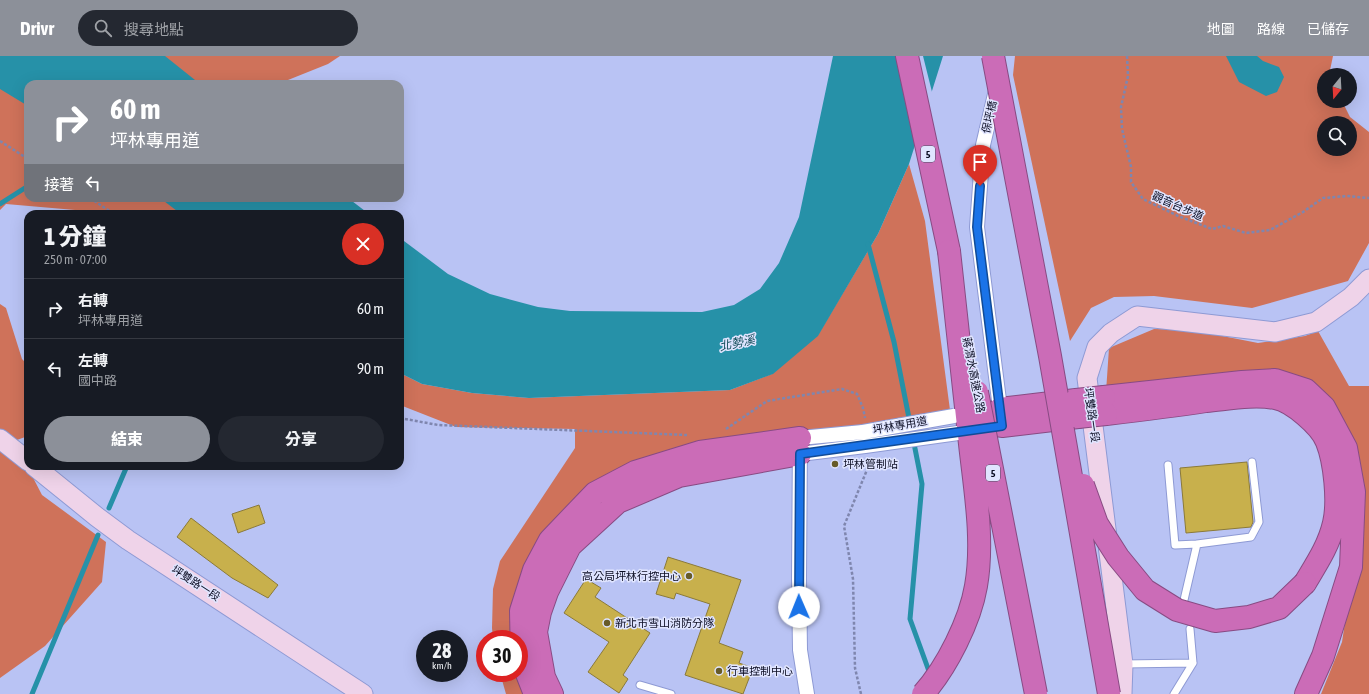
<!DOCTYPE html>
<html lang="zh-TW">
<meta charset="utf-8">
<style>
:root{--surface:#171b24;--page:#242831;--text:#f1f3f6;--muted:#9ea1a6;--line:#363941;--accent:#8c9099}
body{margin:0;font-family:"Asap Condensed","Noto Sans TC",sans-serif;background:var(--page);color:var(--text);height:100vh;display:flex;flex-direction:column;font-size:15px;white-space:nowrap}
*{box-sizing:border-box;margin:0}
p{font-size:13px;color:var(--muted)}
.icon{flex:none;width:22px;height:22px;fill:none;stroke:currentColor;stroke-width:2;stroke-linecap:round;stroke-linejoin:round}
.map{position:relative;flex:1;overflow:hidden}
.details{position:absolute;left:24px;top:154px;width:380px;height:260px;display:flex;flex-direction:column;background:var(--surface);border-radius:12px;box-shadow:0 4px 16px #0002}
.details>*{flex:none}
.top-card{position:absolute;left:24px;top:24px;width:380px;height:122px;border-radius:12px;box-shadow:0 4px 16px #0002;background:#8c9099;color:#fff;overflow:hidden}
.needle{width:26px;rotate:198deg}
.controls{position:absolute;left:1317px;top:12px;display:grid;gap:8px}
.controls a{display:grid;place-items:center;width:40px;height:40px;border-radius:50%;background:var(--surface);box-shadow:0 4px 16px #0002;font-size:20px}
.speed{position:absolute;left:416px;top:574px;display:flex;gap:8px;font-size:20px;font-weight:700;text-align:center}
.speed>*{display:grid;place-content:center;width:52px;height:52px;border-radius:50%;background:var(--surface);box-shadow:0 4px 16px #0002;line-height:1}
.speed small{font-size:10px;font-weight:400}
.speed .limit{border:6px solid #d22;background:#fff;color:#111}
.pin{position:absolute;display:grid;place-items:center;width:34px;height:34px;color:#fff;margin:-41px -17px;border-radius:50% 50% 50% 0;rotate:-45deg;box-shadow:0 0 4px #0007}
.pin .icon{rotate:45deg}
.me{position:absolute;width:44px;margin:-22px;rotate:359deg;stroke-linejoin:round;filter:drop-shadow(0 0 3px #0008)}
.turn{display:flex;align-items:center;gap:14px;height:84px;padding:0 20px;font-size:18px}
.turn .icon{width:52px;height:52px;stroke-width:2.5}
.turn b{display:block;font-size:28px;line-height:34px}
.then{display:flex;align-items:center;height:38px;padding:0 20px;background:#0003;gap:8px;font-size:15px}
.round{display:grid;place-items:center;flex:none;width:42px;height:42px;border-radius:21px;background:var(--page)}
.headline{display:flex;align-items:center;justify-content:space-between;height:68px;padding:0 20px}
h1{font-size:24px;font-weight:800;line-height:30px}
.primary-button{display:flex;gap:8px;margin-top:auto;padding:8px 20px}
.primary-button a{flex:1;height:46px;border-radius:24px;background:var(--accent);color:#fff;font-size:16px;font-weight:800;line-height:46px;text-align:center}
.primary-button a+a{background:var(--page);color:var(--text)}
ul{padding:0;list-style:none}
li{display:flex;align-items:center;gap:12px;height:60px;padding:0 20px;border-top:1px solid var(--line)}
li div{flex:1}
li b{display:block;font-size:15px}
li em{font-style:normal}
header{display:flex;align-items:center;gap:24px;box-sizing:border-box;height:56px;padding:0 20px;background:var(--accent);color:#fff}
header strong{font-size:19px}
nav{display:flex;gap:22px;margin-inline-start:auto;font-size:14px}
.search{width:280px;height:36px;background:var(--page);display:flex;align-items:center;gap:10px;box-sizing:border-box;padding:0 14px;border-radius:22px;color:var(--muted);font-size:15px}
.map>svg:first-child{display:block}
</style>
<header>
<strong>Drivr</strong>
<div class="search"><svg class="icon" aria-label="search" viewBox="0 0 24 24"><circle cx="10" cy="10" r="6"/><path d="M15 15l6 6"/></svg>搜尋地點</div>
<nav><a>地圖</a><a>路線</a><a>已儲存</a></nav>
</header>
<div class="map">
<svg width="1369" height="638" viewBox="0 0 1369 638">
<rect width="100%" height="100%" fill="#b9c3f4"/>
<path fill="#cf725a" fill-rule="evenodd" d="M0,0H340L328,8L278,28H28V142H191L182,158H83L75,154L6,148L0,154Z
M1015,0H1333L1329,19H1324V45H1342L1350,61L1369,76V187L1348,225L1252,252L1154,240L1114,241L1091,252L1070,285L1013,19ZM1324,67H1350V93H1324Z
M909,108L925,165L950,354L671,401L558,471L526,638H506L500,617H519V583H493L492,572L493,533L500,505L575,392V373L456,371L400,349V317L422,328L472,337L529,342L730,334L772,318L818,279L878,178Z
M0,248L6,252L22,303L28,309V380L14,385L42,439L106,486L102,526L45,590L0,622Z
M1154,273L1192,274L1258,287L1305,280L1318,275L1349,330H1369V638H1321L1342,586L1358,482L1328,343L1106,336L1109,292Z"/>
<path fill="#2691a8" d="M0,0H165L200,28H28V50L0,33Z
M833,0H943L909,108L878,178L818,280L773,318L730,334L529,342L472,337L422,328L400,317V182L448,218L490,238L538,251L570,255L702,256L734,249L760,233L779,207L799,161Z
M1226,0H1257L1263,5L1279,11L1284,21L1277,36L1266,40L1239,26Z
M160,142H348L369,158H181Z"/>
<path fill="#b9c3f4" d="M901,0H923L933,40L920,79Z"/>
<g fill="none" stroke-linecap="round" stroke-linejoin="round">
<path stroke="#2691a8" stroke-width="5" d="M0,148L28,130
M868,188L894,286L922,428L910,563L930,618
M109,452L127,410
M32,638L98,479"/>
</g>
<path fill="#c8b04c" stroke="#8b7a39" d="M1247,406L1253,466L1251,471L1186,477L1180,412Z
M259,449L265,467L238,477L232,458Z
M191,462L278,529L268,542L232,522L177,481Z
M668,501L741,524L719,587L743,596L739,607L753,612L743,638L685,619L710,548L676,537L674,543L656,538Z
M586,523L601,532L595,541L650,577L623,619L628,623L619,637L588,616L609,586L564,557Z"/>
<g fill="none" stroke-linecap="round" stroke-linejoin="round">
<g stroke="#8e9ad4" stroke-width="9">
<path id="lane" d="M1168,409L1175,489L1197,488L1184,544
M1197,488L1251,481L1259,466L1252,406
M1123,608L1193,607L1190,573
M640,629L671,638
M1174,638L1193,607"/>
</g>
<g stroke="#8e9ad4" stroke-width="16">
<path id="street" d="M996,34L983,89L977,171L1001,360
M800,398L865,390
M807,638L800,594L799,523L800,382L863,376"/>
</g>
<g stroke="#8e9ad4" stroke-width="21">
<path id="secondary" d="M0,383L28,405
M34,410L97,461L128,484L363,638
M1122,638L1123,608L1087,322L1097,291L1111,277L1137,260L1275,276L1316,266L1351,241L1369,223"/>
</g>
<g stroke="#884b83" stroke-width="24">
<path id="highway" d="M907,0L949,195
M1104,341L1242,326L1275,324L1306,334L1324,351L1346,392L1354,436L1351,511L1323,600L1306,638
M1000,353L1076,344
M1106,358C1140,354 1173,350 1206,345C1228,343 1253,338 1275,342C1292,345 1321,370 1327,386C1335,406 1339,446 1334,467C1329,489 1317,507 1305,527
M1002,370L1078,361
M535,638L522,605L521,555L534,514L550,484L595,437L635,416L700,396L800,382
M552,638L544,621L536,576L540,556L547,536L570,490L618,446L679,420L800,398"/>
</g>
<path stroke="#7f86ae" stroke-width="2.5" stroke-dasharray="3 2" stroke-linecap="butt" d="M1127,0L1128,20L1121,51L1122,73L1131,111V126L1143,143L1178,160L1212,173L1223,170L1246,177L1270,174L1303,156L1323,142L1347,140L1369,142
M0,85L28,103
M90,142L114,158
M400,362L438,369L687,379
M726,373L767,345L842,333L857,338L863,352L865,362
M861,638L855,612L853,523L844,470L871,404"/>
<use href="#lane" stroke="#fff" stroke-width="7"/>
<use href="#street" stroke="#fff" stroke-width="14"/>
<use href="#secondary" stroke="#efd3e9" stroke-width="19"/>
<use href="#highway" stroke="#cb6cb7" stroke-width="22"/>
<g stroke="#8e9ad4" stroke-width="16" stroke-linecap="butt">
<path id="street-bridge" d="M863,376L954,360
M865,390L958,377"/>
</g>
<g stroke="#884b83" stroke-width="24" stroke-linecap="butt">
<path id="highway-bridge" d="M993,0L1050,300L1109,638
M977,336L1036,638
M1076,344L1104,341
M1078,361L1106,358
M1083,429L1097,468L1118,501L1145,534L1177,554L1215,565L1249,561L1279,552L1305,527
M923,638C947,611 970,565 976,530C984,484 975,434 970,388C963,324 956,259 949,195"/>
</g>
<use href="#street-bridge" stroke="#fff" stroke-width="14"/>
<use href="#highway-bridge" stroke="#cb6cb7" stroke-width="22"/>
</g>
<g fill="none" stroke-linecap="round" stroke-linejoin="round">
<g stroke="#114b97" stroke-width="10">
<path id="route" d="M799,551L800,398L1002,370L977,171L980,130"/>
</g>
<use href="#route" stroke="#1a73e8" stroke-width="7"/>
</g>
<g fill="#675b28" stroke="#e0e5ff" stroke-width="1.5">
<circle cx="835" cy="408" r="4"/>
<circle cx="689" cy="520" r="4"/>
<circle cx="607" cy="567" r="4"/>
<circle cx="719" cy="615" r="4"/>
</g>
<g text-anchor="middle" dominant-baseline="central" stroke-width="3" stroke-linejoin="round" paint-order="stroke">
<g fill="#e0e5ff" stroke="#4b4e65" stroke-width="1">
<rect x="921" y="90" width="14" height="16" rx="3"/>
<rect x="986" y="409" width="14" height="16" rx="3"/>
</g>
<g font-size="10" font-weight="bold" fill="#0b0d23">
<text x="928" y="98">5</text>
<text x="993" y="417">5</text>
</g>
<g font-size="11" fill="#0b0d23" stroke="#e0e5ff">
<text transform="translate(989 61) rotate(-77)">保坪橋</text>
<text transform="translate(1178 150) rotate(24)">觀音台步道</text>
<text transform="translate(974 319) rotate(79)">蔣渭水高速公路</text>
<text transform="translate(1092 359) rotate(82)">坪雙路一段</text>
<text transform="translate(900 369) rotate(-10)">坪林專用道</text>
<text transform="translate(196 527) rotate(33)">坪雙路一段</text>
</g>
<g font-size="11" fill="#0b0d23" stroke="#e0e5ff" text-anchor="start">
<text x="843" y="408">坪林管制站</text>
<text x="681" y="520" text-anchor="end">高公局坪林行控中心</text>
<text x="615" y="567">新北市雪山消防分隊</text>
<text x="727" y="615">行車控制中心</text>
</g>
<g font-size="12" font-style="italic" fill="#124d59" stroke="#e0e5ff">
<text transform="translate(737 287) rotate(-12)">北勢溪</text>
</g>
</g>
</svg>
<div class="controls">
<a><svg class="needle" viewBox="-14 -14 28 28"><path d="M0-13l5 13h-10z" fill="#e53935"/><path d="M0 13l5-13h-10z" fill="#9ea1a6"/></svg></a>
<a><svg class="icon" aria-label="search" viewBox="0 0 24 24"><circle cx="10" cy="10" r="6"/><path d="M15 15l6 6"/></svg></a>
</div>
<div class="speed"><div>28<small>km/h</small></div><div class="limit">30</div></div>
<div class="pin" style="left:980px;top:130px;background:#d93025"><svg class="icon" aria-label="arrive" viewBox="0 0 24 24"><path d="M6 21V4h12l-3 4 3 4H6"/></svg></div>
<svg class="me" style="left:799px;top:551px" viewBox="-20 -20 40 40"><circle r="19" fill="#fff"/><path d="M0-13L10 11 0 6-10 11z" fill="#1a73e8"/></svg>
<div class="top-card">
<div class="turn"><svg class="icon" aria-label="right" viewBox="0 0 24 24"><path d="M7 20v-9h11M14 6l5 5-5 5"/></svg><div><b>60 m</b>坪林專用道</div></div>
<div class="then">接著<svg class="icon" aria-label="left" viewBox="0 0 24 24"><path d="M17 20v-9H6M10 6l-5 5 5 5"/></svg></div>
</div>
<section class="details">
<div class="headline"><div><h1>1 分鐘</h1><p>250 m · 07:00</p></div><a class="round" style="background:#d93025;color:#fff"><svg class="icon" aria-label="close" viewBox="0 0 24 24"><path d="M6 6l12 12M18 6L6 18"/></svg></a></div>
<ul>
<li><svg class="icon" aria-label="right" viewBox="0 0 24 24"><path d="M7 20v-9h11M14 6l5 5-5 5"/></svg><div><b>右轉</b><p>坪林專用道</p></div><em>60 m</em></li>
<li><svg class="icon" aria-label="left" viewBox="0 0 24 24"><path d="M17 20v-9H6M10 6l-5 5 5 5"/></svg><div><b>左轉</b><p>國中路</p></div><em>90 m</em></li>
</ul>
<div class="primary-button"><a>結束</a><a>分享</a></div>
</section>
</div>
